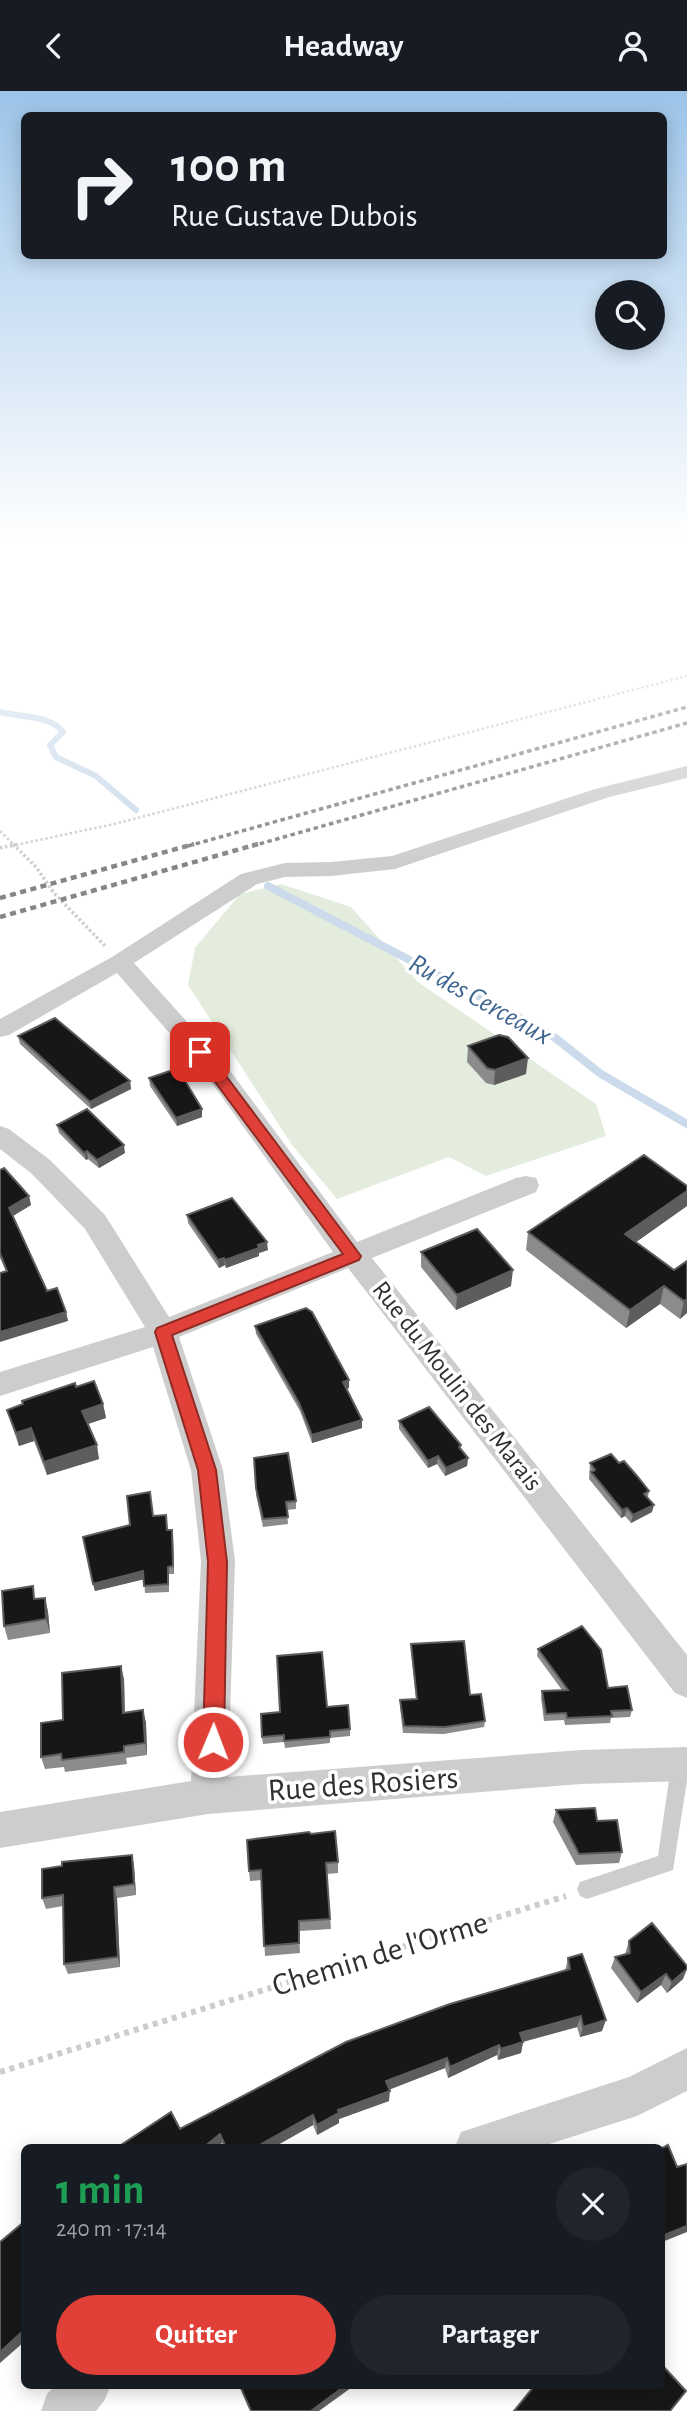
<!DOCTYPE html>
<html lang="fr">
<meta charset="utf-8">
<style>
:root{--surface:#171b24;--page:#20242c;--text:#f1f3f6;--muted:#9ea1a6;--accent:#e04038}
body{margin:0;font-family:"Alegreya Sans",sans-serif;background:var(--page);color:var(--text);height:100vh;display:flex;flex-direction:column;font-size:26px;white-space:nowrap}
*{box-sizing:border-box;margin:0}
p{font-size:23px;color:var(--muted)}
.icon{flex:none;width:38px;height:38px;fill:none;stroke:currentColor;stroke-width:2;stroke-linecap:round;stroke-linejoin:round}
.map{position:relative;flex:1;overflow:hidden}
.drawer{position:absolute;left:21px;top:2053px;width:644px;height:245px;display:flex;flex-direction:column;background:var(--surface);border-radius:10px;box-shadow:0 4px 18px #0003}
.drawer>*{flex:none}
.hud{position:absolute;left:21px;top:21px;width:646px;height:147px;border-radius:10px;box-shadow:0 4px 18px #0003;background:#171b24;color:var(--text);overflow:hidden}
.tools{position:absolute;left:595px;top:189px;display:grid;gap:14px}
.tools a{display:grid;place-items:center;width:70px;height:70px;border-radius:50%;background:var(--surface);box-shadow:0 4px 18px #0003;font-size:35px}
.pin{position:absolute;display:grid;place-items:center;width:60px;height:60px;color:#fff;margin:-30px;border-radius:14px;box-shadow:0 4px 10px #0006}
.me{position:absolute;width:77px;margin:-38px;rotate:1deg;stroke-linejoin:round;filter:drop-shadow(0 0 5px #0008)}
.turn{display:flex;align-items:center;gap:24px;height:147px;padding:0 35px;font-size:32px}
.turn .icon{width:91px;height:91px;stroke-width:2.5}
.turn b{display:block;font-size:49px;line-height:60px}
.round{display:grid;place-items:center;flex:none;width:74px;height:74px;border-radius:37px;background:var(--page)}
.head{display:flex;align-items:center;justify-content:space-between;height:119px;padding:0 35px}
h1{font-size:42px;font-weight:700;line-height:52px;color:#1e9e55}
.action{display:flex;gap:14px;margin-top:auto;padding:14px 35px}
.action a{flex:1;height:80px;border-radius:42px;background:var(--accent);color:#fff;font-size:28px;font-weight:700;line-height:80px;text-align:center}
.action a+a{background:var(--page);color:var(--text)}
header{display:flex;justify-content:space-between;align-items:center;height:91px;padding:0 35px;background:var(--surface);font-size:32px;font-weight:700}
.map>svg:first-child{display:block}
</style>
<header><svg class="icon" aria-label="back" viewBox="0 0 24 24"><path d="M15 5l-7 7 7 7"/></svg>Headway<svg class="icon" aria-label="person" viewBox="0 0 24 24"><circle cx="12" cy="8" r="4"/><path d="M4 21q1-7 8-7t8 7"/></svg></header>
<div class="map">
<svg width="687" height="2320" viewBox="0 0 687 2320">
<rect width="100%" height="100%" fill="#fff"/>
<path fill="#e4ecde" d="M281,793L351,816L418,891L596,1013L606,1045L486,1085L449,1066L337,1108L292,1054L188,894L195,857L240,803Z"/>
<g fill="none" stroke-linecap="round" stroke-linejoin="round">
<path stroke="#cbdbeb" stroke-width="6" d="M0,621C19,626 51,624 63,641L50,654L56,666L96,685L136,719"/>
<path stroke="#cbdbeb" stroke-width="8" d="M268,795L528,931L554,946L601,983L687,1033"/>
<path stroke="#cdcdcd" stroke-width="2.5" stroke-dasharray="2.5 2.5" stroke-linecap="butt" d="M0,740L15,755
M11,755L114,733L687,585"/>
<path stroke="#cdcdcd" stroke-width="3.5" stroke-dasharray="2.5 2.5" stroke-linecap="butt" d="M13,753L36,776L54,802L106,856
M0,757L19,753"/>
<path stroke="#cdcdcd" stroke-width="6" stroke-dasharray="5 5" stroke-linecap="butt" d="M0,1981L566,1805"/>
<path fill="#cdcdcd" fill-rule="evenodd" d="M680,1666L687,1670V1690L673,1779L587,1808L580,1805L577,1798L580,1791L658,1765L671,1675L674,1669Z"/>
<path fill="#cdcdcd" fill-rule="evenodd" d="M687,675V687L609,706L395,778L331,785L285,786L257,793L134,872L225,973L357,1151L516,1087L526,1085L536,1087L539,1094L536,1101L372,1167L687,1564V1607L675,1602L348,1177L179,1246L223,1379L235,1470L228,1686L581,1659L687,1656V1690L581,1693L208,1723L0,1757V1721L191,1690L201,1470L191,1379L153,1256L0,1305V1281L145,1236L85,1138L32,1083L0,1058V1035L9,1038L50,1069L105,1124L169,1226L333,1161L207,985L117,882L9,944L0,946V928L112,866L241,783L285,772L331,771L392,765L595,698Z
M687,1957V2000L637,2025L540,2056H455L461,2041L629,1986Z
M56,2294H111L104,2310L96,2320H41L47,2303Z"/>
<path stroke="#858585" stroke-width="3.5" stroke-dasharray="4.5 3.5" stroke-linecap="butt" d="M188,755L687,616
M252,755L687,632"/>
<path stroke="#858585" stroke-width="4.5" stroke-dasharray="6 4.5" stroke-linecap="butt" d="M0,807L194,753
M0,826L258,753"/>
</g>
<path fill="#8b8b8b" d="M18,945L130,990L131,998L91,1018L20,953Z
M468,955L526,983L494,994L486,992L467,971Z
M149,987L202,1026L177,1035L150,995Z
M57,1034L125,1062L99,1077L88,1068L86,1069L59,1042Z
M0,1079L29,1105L31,1114L13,1125L47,1200L66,1221L68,1230L6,1180L0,1167Z
M687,1115L636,1151L674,1179L687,1170V1222L680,1228L660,1213L626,1237L526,1159L528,1141Z
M187,1124L268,1159L259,1162V1165L226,1177L225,1174L219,1177L188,1132Z
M421,1161L511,1195L456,1219L421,1176Z
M255,1235L349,1289V1297L346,1298L362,1329V1337L312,1352L300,1320L256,1243Z
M76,1296L103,1313L106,1327L87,1333L99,1368L47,1384L34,1350L19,1355L11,1332L7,1319Z
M399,1330L461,1354V1358L468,1367L467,1375L445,1385L437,1373L428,1377L399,1338Z
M590,1372L649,1400L648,1406L652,1421L631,1432L625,1425L621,1427L589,1388Z
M256,1397L296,1410V1418L287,1419L288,1433L263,1436L256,1404Z
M166,1424L168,1439L173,1447L174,1483H169V1501L145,1502L144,1488L95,1500L83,1446L130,1434L153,1425Z
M45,1507L48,1521L50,1542L8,1549L4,1535L36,1508Z
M411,1553L470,1604L485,1630L484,1636L444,1643L403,1642L400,1616V1609L416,1608L411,1560Z
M538,1558L608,1597L632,1619L630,1626L611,1627L610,1632L565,1634L564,1629L544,1630L541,1607L542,1600L562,1599L537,1565Z
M124,1588L125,1622L143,1619L146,1632L147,1664L126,1667L127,1673L65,1681L64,1676L45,1678L41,1666L63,1629Z
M327,1616L350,1638V1645L330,1647V1652L285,1657L284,1651L263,1653L262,1646Z
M556,1719L597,1730L622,1761L619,1772L576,1774L553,1731Z
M311,1743L338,1771V1782L327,1783L331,1838L299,1840L300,1862L265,1865L261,1789L250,1790L249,1780Z
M132,1764L134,1775L136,1804L117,1807L120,1876L68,1883L64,1873L63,1815L46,1818L42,1807Z
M629,1850L683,1888L667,1902L661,1894L637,1912L611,1877L615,1866L625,1863Z
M568,1867L602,1940L580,1946L577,1936L523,1951L521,1962L498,1969L497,1964L448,1987L445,1977L389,1998V2010L339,2028V2032L317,2044L313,2034L274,2056H224L222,2052L180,2038L565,1880Z"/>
<path fill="#5d5d5d" d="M528,967L526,983L494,994L495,979Z
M130,990L131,998L91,1018L90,1011Z
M202,1018V1026L177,1035L176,1027Z
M124,1054L125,1062L99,1077L97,1069Z
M87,1060L88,1068L86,1069L84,1062Z
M687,1100V1115L622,1161L625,1143Z
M29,1105L31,1114L11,1126L9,1117Z
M267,1151L268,1159L259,1162V1165L226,1177L225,1169Z
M224,1167L225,1174L219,1177L218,1169Z
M513,1179L511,1195L456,1219L457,1204Z
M664,1195L660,1213L626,1237L630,1219Z
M687,1208V1222L680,1228L684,1210Z
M66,1221L68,1230L0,1251V1241Z
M349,1289V1297L343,1299V1291Z
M103,1313L106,1327L85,1334L82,1320Z
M362,1329V1337L312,1352V1344Z
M31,1337L34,1350L19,1355L16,1342Z
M97,1354L99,1368L47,1384L44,1371Z
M438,1365L437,1373L428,1377V1370Z
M468,1367L467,1375L445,1385L446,1377Z
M654,1414L652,1421L631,1432L633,1424Z
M627,1417L625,1425L621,1427L622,1419Z
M172,1439L173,1447L174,1483L173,1475Z
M143,1480L145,1488L95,1500L93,1493Z
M45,1507L48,1521L50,1542L46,1528Z
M121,1575L124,1588L125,1634L123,1622Z
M143,1619L146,1632L147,1664L145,1652Z
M132,1764L134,1775L136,1804L134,1793Z
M114,1796L117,1807L120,1876L118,1866Z
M687,1878L683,1888L667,1902L672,1891Z
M666,1883L661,1894L637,1912L641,1901Z
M581,1925L577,1936L518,1952L520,1942Z
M606,1929L602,1940L580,1946L583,1936Z
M523,1951L521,1962L498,1969L501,1958Z
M499,1954L497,1964L448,1987L450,1976Z
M447,1967L445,1977L386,2000V1990Z
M390,2000L389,2010L339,2028V2032L317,2044V2034L338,2019Z
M313,2024V2034L274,2056H256Z
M220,2043L222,2052L218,2056H204Z
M687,2135V2141L662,2151V2145Z
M24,2239V2251L0,2272V2261Z
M346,2294H355L319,2320H311Z"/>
<path fill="#171717" stroke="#5d5d5d" stroke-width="2" d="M55,927L130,990L90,1011L18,945Z
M499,944L508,946L528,967L495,979L487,977L468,955Z
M173,979L179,989L184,988L202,1018L176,1027L149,987Z
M87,1018L124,1054L97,1069L87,1060L84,1062L57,1034Z
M644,1064L687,1095V1100L625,1143L674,1179L687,1170V1208L684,1210L664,1195L630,1219L528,1141Z
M4,1077L29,1105L9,1117L47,1200L57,1197L66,1221L0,1241V1182L7,1180L0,1162V1079Z
M232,1107L267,1151L258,1154L259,1157L225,1169L224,1167L218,1169L187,1124Z
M477,1138L513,1179L457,1204L421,1161Z
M306,1217L312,1221L349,1289L343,1291L362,1329L312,1344L299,1312L255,1235Z
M94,1290L103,1313L82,1320L97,1354L44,1371L31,1337L16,1342L7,1319L23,1313L22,1310L75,1292L76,1296Z
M429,1316L461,1354L459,1356L468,1367L446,1377L438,1365L428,1370L399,1330Z
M288,1362L296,1410L286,1411L288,1426L263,1428L256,1397L254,1367Z
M611,1363L619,1372L624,1370L637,1385L649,1400L644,1403L654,1414L633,1424L627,1417L622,1419L591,1381L595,1379L590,1372Z
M150,1401L153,1425L166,1424L167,1439H172L173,1475L168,1476V1493L144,1495L143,1480L93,1493L83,1446L130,1434L127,1405Z
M33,1495L34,1508L45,1507L46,1528L4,1535L2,1500Z
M582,1535L601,1559L608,1597L627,1595L632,1619L611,1620L612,1625L567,1627L566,1622L546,1623L542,1600L568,1599L538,1558Z
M464,1550L470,1604L481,1603L485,1630L445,1636L404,1635L400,1609L417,1608L411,1553Z
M322,1561L327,1616L348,1614L350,1638L330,1640V1646L306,1648L284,1650V1644L262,1646L261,1623L280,1621L277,1565Z
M121,1575L123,1622L143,1619L145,1652L124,1655V1661L62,1669L61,1663L41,1666V1632L63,1629L62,1582Z
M595,1717L597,1730L617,1729L622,1761L579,1763L556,1719Z
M335,1740L338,1771L326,1772L330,1828L299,1830V1852L264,1855L261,1779L249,1780L247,1749L309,1741L311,1743Z
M132,1764L134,1793L114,1796L118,1866L64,1873L63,1804L42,1807V1778L62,1775V1771Z
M652,1832L687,1875V1878L672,1891L666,1883L641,1901L615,1866L630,1862L629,1850Z
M582,1863L606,1929L583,1936L581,1925L520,1942L523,1951L501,1958L499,1954L450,1976L447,1967L386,1990L390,2000L338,2019L339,2022L317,2034L313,2024L256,2056H226L220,2043L204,2056H118L171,2021L180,2038L346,1951L450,1913L570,1878L568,1867Z
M668,2054L677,2076L687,2073V2135L662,2145V2057Z
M24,2131V2239L0,2261V2151Z
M662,2274L686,2300L670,2320H514L535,2294H662Z
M241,2294H346L311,2320H251L240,2295Z"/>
<linearGradient id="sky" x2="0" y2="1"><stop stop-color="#9cc4e9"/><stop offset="0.58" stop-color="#fff"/><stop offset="1" stop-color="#fff" stop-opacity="0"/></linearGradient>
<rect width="687" height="775" fill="url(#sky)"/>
<path fill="#e04038" stroke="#922a24" stroke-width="2" d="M200,956L205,957L361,1165L359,1169L172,1244L216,1379L227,1471L224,1651L221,1658L213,1661L206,1658L203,1651L208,1471L198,1379L155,1241L157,1237L343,1163L195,964L193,961Z"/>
<g text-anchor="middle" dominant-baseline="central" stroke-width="7" stroke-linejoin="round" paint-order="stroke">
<g font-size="26" fill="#303030" stroke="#fff">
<text transform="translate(457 1295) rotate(52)">Rue du Moulin des Marais</text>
</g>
<g font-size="28" font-style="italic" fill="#406790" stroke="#fff">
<text transform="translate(480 909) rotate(29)">Ru des Cerceaux</text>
</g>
<g font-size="32" fill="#303030" stroke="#fff">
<text transform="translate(363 1693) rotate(-4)">Rue des Rosiers</text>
<text transform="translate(380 1863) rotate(-17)">Chemin de l'Orme</text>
</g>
</g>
</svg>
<div class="tools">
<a><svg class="icon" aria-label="search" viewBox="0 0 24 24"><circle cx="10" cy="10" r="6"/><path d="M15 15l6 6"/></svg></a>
</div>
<div class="pin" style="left:200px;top:961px;background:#d93025"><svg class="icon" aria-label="arrive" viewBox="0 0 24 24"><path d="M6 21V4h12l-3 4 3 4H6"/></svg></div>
<svg class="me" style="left:213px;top:1651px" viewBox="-20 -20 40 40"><circle r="17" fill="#e04038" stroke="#fff" stroke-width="3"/><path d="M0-11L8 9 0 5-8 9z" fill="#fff"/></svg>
<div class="hud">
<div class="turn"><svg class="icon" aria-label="right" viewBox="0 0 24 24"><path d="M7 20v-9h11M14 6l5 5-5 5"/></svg><div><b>100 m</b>Rue Gustave Dubois</div></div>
</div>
<section class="drawer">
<div class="head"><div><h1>1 min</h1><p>240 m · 17:14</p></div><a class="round"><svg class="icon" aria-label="close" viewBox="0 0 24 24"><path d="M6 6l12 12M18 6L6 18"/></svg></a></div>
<div class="action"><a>Quitter</a><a>Partager</a></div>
</section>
</div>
